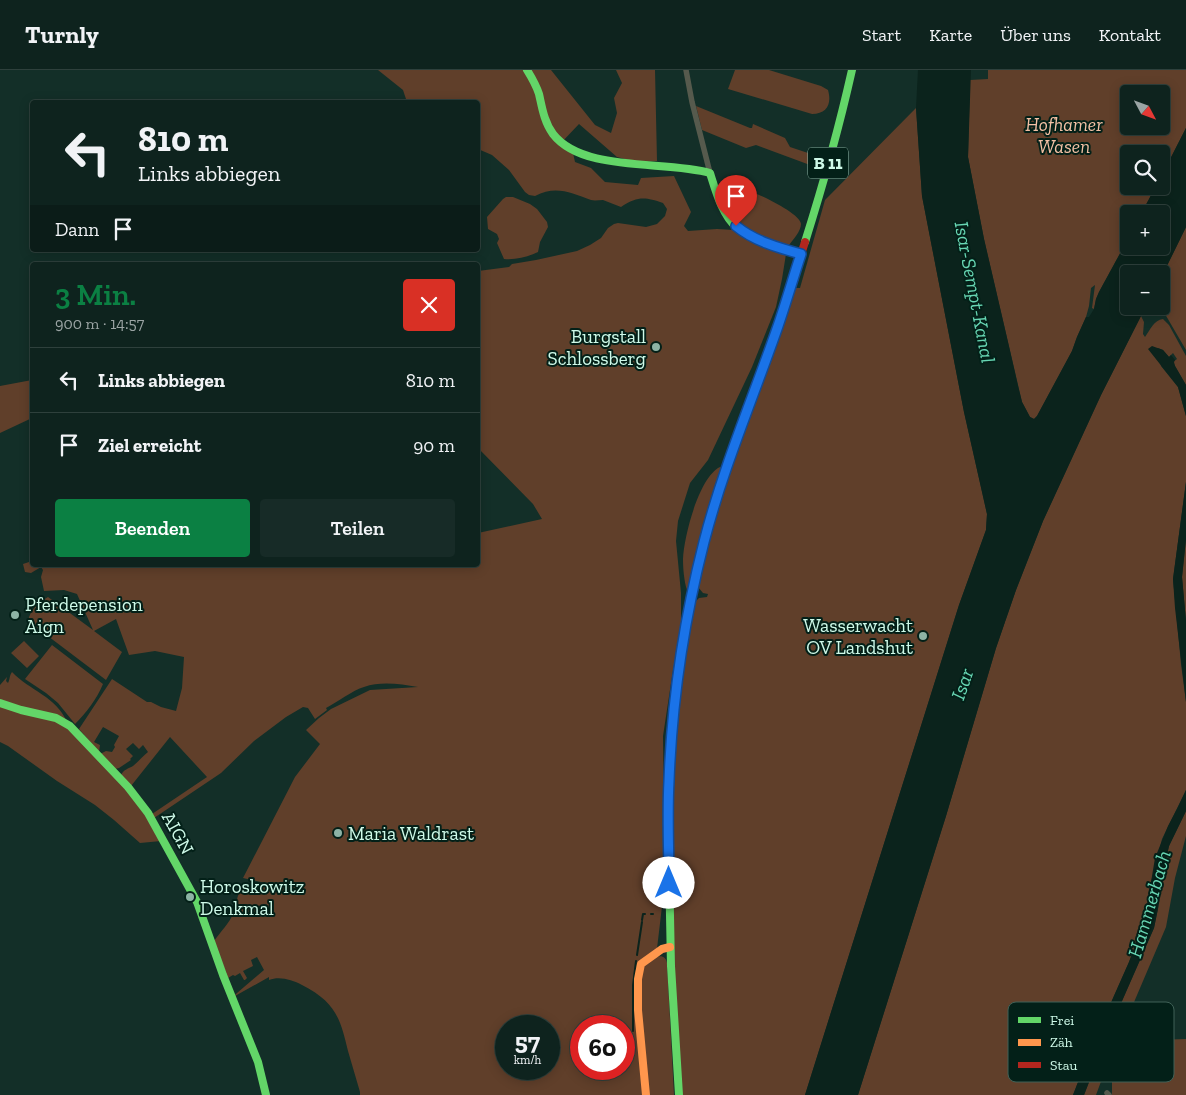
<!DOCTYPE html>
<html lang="de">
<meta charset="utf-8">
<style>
:root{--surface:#0e231e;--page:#172b27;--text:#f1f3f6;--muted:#9ba4a4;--line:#2e403c;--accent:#0b8043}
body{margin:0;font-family:"Zilla Slab",serif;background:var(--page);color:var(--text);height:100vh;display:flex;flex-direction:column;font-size:19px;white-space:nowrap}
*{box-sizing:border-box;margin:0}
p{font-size:16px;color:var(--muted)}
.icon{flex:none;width:28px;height:28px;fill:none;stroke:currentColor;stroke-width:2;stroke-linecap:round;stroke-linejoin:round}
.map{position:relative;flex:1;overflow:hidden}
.details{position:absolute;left:30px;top:192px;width:450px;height:305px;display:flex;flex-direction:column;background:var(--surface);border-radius:5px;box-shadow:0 2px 12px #0003,0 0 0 1px var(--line)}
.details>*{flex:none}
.banner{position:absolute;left:30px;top:30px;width:450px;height:152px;border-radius:5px;box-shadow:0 2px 12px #0003,0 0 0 1px var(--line);background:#0e231e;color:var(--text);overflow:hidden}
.needle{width:32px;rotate:131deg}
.controls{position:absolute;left:1120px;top:15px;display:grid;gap:10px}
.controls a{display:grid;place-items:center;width:50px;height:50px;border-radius:5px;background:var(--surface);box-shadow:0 2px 12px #0003,0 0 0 1px var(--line);font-size:25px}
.speed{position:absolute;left:495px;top:945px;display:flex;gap:10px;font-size:25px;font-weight:700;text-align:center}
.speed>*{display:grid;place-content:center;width:65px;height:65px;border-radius:50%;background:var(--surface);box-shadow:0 2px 12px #0003,0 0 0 1px var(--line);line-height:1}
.speed small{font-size:12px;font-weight:400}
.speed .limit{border:8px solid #d22;background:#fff;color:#111}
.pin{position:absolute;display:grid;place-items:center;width:42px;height:42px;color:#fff;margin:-51px -21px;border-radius:50% 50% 50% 0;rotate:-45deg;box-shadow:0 0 5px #0007}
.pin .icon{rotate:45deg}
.me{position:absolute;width:55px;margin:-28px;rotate:0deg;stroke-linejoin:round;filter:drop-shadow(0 0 4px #0008)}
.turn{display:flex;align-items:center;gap:18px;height:105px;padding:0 25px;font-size:22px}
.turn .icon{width:65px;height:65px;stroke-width:2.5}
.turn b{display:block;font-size:35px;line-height:42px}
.then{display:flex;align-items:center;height:48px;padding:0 25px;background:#0003;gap:10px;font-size:19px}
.round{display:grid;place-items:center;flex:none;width:52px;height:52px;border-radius:5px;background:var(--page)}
.head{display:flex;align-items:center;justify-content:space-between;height:85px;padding:0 25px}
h1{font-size:30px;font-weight:600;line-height:38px;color:var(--accent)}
.action{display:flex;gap:10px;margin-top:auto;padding:10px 25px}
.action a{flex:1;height:58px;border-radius:5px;background:var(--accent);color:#fff;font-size:20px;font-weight:600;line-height:58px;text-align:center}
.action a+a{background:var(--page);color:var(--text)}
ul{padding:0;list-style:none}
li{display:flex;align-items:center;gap:15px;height:65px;padding:0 25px;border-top:1px solid var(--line)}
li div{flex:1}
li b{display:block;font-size:19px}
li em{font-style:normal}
header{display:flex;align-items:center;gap:30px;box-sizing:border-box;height:70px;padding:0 25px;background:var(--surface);border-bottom:1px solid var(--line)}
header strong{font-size:24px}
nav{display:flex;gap:28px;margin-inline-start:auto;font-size:18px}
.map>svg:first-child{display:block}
</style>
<header>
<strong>Turnly</strong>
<nav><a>Start</a><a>Karte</a><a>Über uns</a><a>Kontakt</a></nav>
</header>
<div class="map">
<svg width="1186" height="1025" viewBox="0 0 1186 1025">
<rect width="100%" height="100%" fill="#132f28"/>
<path fill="#603f2a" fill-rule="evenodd" d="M378,0H551L595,55L611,63L617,43L614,28L622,13L616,0H655L657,91L637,92L617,87L579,54L560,74L573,83L575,92L591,98L605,112L638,115L641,108L674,106L691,142L684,156L688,161L717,159L734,160L786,184L782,209L776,237L752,297L708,390L690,413L678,451L676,471L681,523V559L673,600L663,666L664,745L666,783L663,828L656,887C662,885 666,887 667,893L674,1025H360V1022C356,1008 352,995 348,981C340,947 335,932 302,915C292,910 280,906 269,910V907L235,926V925L237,923L264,900L257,887L251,890L253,896L243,901L247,908L245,910H244L240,903L235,906L233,905L228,908L214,871C221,861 229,854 234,842C236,835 238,820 243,816C250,811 259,815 266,816H269L270,814L243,808L295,707L320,674L306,660L319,648L331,639L370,620L418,617C400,614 381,611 364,617C353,620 336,633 326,638L327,640L315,649L308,638L303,637L286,647L254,671L221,703L154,748L152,744L207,707L170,667L131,716L121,705C124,699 128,699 133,696C138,692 143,686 148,682L143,675L139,679L133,673L126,679L133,686L130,689L131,690L119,698L115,699L100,684L106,681L112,682L115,677L114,675L119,666L103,657L94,672L100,675L99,682L79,659L112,609L147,632H151L161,637L176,641L182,618L184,587L155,581L129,585L116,549L94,561L122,582L106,610L28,551C30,540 39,532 48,527L93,560L77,524L64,520L44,521L41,507L43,500L41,497L31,503L25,502L23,494L32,491V495H478V463L542,449L533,434L478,378V201L509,197L512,194L536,190L577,181L590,175L601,168L608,158L614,154L618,153L646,157L657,154L665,146L667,139L663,133C645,127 638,126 621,137C615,135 609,132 603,130C599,130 595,131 591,130C571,123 556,115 535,126L529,125L525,122L509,100L492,85L478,79V32H407L403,20ZM506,956H549V999H506ZM581,956H624V999H581Z
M735,0H769L821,16L828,20C832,34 827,44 812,44L728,19Z
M988,0H1186V58L1161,107V84H1129V116H1156L1141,144H1129V167L1099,222L1096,229L1094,239L1092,238L1095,215L1091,218L1089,236L1086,247L1077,267L1072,281L1037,346L1034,349L1030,347L1022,332L984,169L968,87L970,10L988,9ZM1129,24H1161V56H1129Z
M696,36L750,58H752L753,54L785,68L790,77L814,85L815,90L810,95L756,75L746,78L702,60Z
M916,38L922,126L964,342L987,444L986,460L959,535L805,1025H682L675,920L671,714L678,636L689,561L695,532L699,528L707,527L708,524L703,523L698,517C708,472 720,429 735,385C754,329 777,274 796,218H800L825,130Z
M752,122C761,125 801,144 801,154C801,161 793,170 789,175C782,176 777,172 770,170C744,161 738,158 724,133L742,123Z
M506,127H513L530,134L537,139L547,152L548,157L540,172L538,182C527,187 516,190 504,189L497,173L499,169L497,164L488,159L487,147L503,129Z
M1186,157V280L1165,244L1171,235V233L1161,242L1159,240L1165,230H1161V208Z
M1141,246L1144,252L1143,264L1145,267C1150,260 1154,250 1163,249L1169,255L1186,286V315L1175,296L1173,292L1177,289L1173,283L1169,287L1163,280L1158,278L1161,296L1178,317L1186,346V412L1173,509L1181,594L1186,632V720L1162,769L1151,812L1147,836L1139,866L1129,892L1094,971L1073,1025H858L946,746L996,578L1016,520L1043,451L1101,325Z
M32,310V348L0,363V316Z
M720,397L722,398L701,471L689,519L687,520C684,511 683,498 683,489C684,466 699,407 720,397Z
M1186,469V551L1182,507Z
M24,571L39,586L27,598L11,583Z
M52,575L103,614C97,629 86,643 75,654L58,633L46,623L25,609Z
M12,602C29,620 57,627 67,652L0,630V615L7,607L6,611L8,613C10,610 9,606 12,602Z
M0,636L58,651L65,655L119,711L148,748L161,771L140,773L114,750L95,735L57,711L8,676L0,672Z
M1186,741V766L1175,808L1166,857L1106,998L1096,1025H1084L1108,963L1154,858L1158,838L1164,798L1169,776Z
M1186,969V1025H1112V1008L1126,971Z"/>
<path fill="#0b231c" d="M918,0H971L968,87L984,169L1010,281L1018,316L1022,332L1030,347L1034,349L1037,346L1072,281L1077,267L1086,247H1089L1094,239L1096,229L1099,222L1129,167V176H1161V144H1141L1156,116H1161V107L1186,58V157L1161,208V204H1129V236H1147L1149,242L1146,243L1145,239H1143L1144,241L1141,246L1101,325L1043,451L1016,520L996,578L946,746L858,1025H805L959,535L986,460L987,444L964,342L922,126L916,38Z
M1152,276L1163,280L1169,287L1171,285L1175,290L1174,292L1175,296L1186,315V346L1178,317L1148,279Z
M1186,412V469L1182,507L1186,551V632L1175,538L1173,509Z
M1186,720V741L1169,776L1164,798L1158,839L1154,858L1108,963L1084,1025H1073L1094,971L1129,892L1139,866L1147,836L1155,788L1168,756L1178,737Z"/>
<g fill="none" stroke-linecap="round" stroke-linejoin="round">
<path stroke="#0b231c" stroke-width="2" d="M651,844H653
M642,850L643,844H645
M637,885L642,852
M633,961V915L636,891"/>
<path stroke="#565a4d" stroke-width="5.5" d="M686,0L692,32L710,103
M1107,1023L1109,1025"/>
<path stroke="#63d668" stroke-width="8" d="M527,0C532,8 536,15 539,24C542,37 544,52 553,64C583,103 666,90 710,103C716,122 722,145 737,158C753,172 781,178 801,184
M805,172C823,115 839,58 852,0
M0,633L21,640L56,648L70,656L128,717L148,743L197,832L223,905L258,992L266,1025
M679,1025L671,896L668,745L669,698L674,636L685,560L704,472L731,382L747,339"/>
<path stroke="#ff974d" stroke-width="8" d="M646,1025L638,940V909L641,894L662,879L670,877"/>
<path stroke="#b3261e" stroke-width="8" d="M747,339L778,256L805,172"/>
</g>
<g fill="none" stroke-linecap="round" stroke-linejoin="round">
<g stroke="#114b97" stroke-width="12">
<path id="route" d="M669,813C669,779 667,745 669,711C672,630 684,550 704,472C723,398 753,328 778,256C786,233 793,208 801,184C779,178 754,171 736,156"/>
</g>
<use href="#route" stroke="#1a73e8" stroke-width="9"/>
</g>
<g fill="#8db3a5" stroke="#032018" stroke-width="2">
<circle cx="656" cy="277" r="5"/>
<circle cx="15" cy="545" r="5"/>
<circle cx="923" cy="566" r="5"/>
<circle cx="338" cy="763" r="5"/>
<circle cx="190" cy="827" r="5"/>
</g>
<g text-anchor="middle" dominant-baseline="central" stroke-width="4" stroke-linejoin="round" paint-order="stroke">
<rect fill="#032018" stroke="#92b9aa" stroke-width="1" x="808" y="77.5" width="40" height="31" rx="4"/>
<g font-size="18" font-weight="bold" fill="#cffae9">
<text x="828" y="93">B 11</text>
</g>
<g font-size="19" font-style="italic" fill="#f4c1a5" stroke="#032018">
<text x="1064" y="54">Hofhamer<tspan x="1064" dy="22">Wasen</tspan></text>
</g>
<g font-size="19" fill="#cffae9" stroke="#032018" text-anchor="start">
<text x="646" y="266" text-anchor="end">Burgstall<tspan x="646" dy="22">Schlossberg</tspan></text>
<text x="25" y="534">Pferdepension<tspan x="25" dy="22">Aign</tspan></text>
<text x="913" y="555" text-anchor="end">Wasserwacht<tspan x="913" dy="22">OV Landshut</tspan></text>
<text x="348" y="763">Maria Waldrast</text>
<text x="200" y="816">Horoskowitz<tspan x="200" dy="22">Denkmal</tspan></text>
</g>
<g font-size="19" fill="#cffae9" stroke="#032018">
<text transform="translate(178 763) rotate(61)">AIGN</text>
</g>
<g font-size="20" font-style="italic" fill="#67d6b3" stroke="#032018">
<text transform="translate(975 222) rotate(79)">Isar-Sempt-Kanal</text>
<text transform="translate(962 614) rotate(-71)">Isar</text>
<text transform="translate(1149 834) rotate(-74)">Hammerbach</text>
</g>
</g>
<rect x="1008" y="932" width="166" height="80" rx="8" fill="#032018" stroke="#406157" stroke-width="1"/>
<rect x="1018" y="947" width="23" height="6" fill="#63d668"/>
<rect x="1018" y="969" width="23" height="7" fill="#ff974d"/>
<rect x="1018" y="992" width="23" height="6" fill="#b3261e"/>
<g font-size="14" fill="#cffae9">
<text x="1050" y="955">Frei</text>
<text x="1050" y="977">Zäh</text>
<text x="1050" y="1000">Stau</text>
</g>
</svg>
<div class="controls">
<a><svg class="needle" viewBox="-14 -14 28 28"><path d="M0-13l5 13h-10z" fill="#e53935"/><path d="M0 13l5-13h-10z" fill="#9ba4a4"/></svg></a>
<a><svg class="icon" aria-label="search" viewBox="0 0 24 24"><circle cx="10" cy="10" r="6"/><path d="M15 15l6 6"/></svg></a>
<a>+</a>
<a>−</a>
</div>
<div class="speed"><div>57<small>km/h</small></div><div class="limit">60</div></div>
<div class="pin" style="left:736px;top:156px;background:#d93025"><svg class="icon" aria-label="arrive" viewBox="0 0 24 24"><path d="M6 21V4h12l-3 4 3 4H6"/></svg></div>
<svg class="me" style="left:669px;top:813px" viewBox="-20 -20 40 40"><circle r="19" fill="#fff"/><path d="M0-13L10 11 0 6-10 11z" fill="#1a73e8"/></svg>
<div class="banner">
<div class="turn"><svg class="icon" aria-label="left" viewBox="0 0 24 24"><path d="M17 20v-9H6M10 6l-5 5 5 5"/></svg><div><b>810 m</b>Links abbiegen</div></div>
<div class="then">Dann<svg class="icon" aria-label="arrive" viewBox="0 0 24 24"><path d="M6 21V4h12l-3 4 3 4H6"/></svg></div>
</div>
<section class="details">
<div class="head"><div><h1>3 Min.</h1><p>900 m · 14:57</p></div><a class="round" style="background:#d93025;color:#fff"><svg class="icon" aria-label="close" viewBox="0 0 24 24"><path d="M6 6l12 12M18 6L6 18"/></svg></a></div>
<ul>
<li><svg class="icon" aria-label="left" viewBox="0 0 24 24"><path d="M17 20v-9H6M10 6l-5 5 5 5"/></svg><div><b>Links abbiegen</b></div><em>810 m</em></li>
<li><svg class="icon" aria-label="arrive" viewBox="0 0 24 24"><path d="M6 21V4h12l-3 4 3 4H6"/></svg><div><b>Ziel erreicht</b></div><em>90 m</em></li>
</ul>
<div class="action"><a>Beenden</a><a>Teilen</a></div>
</section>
</div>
